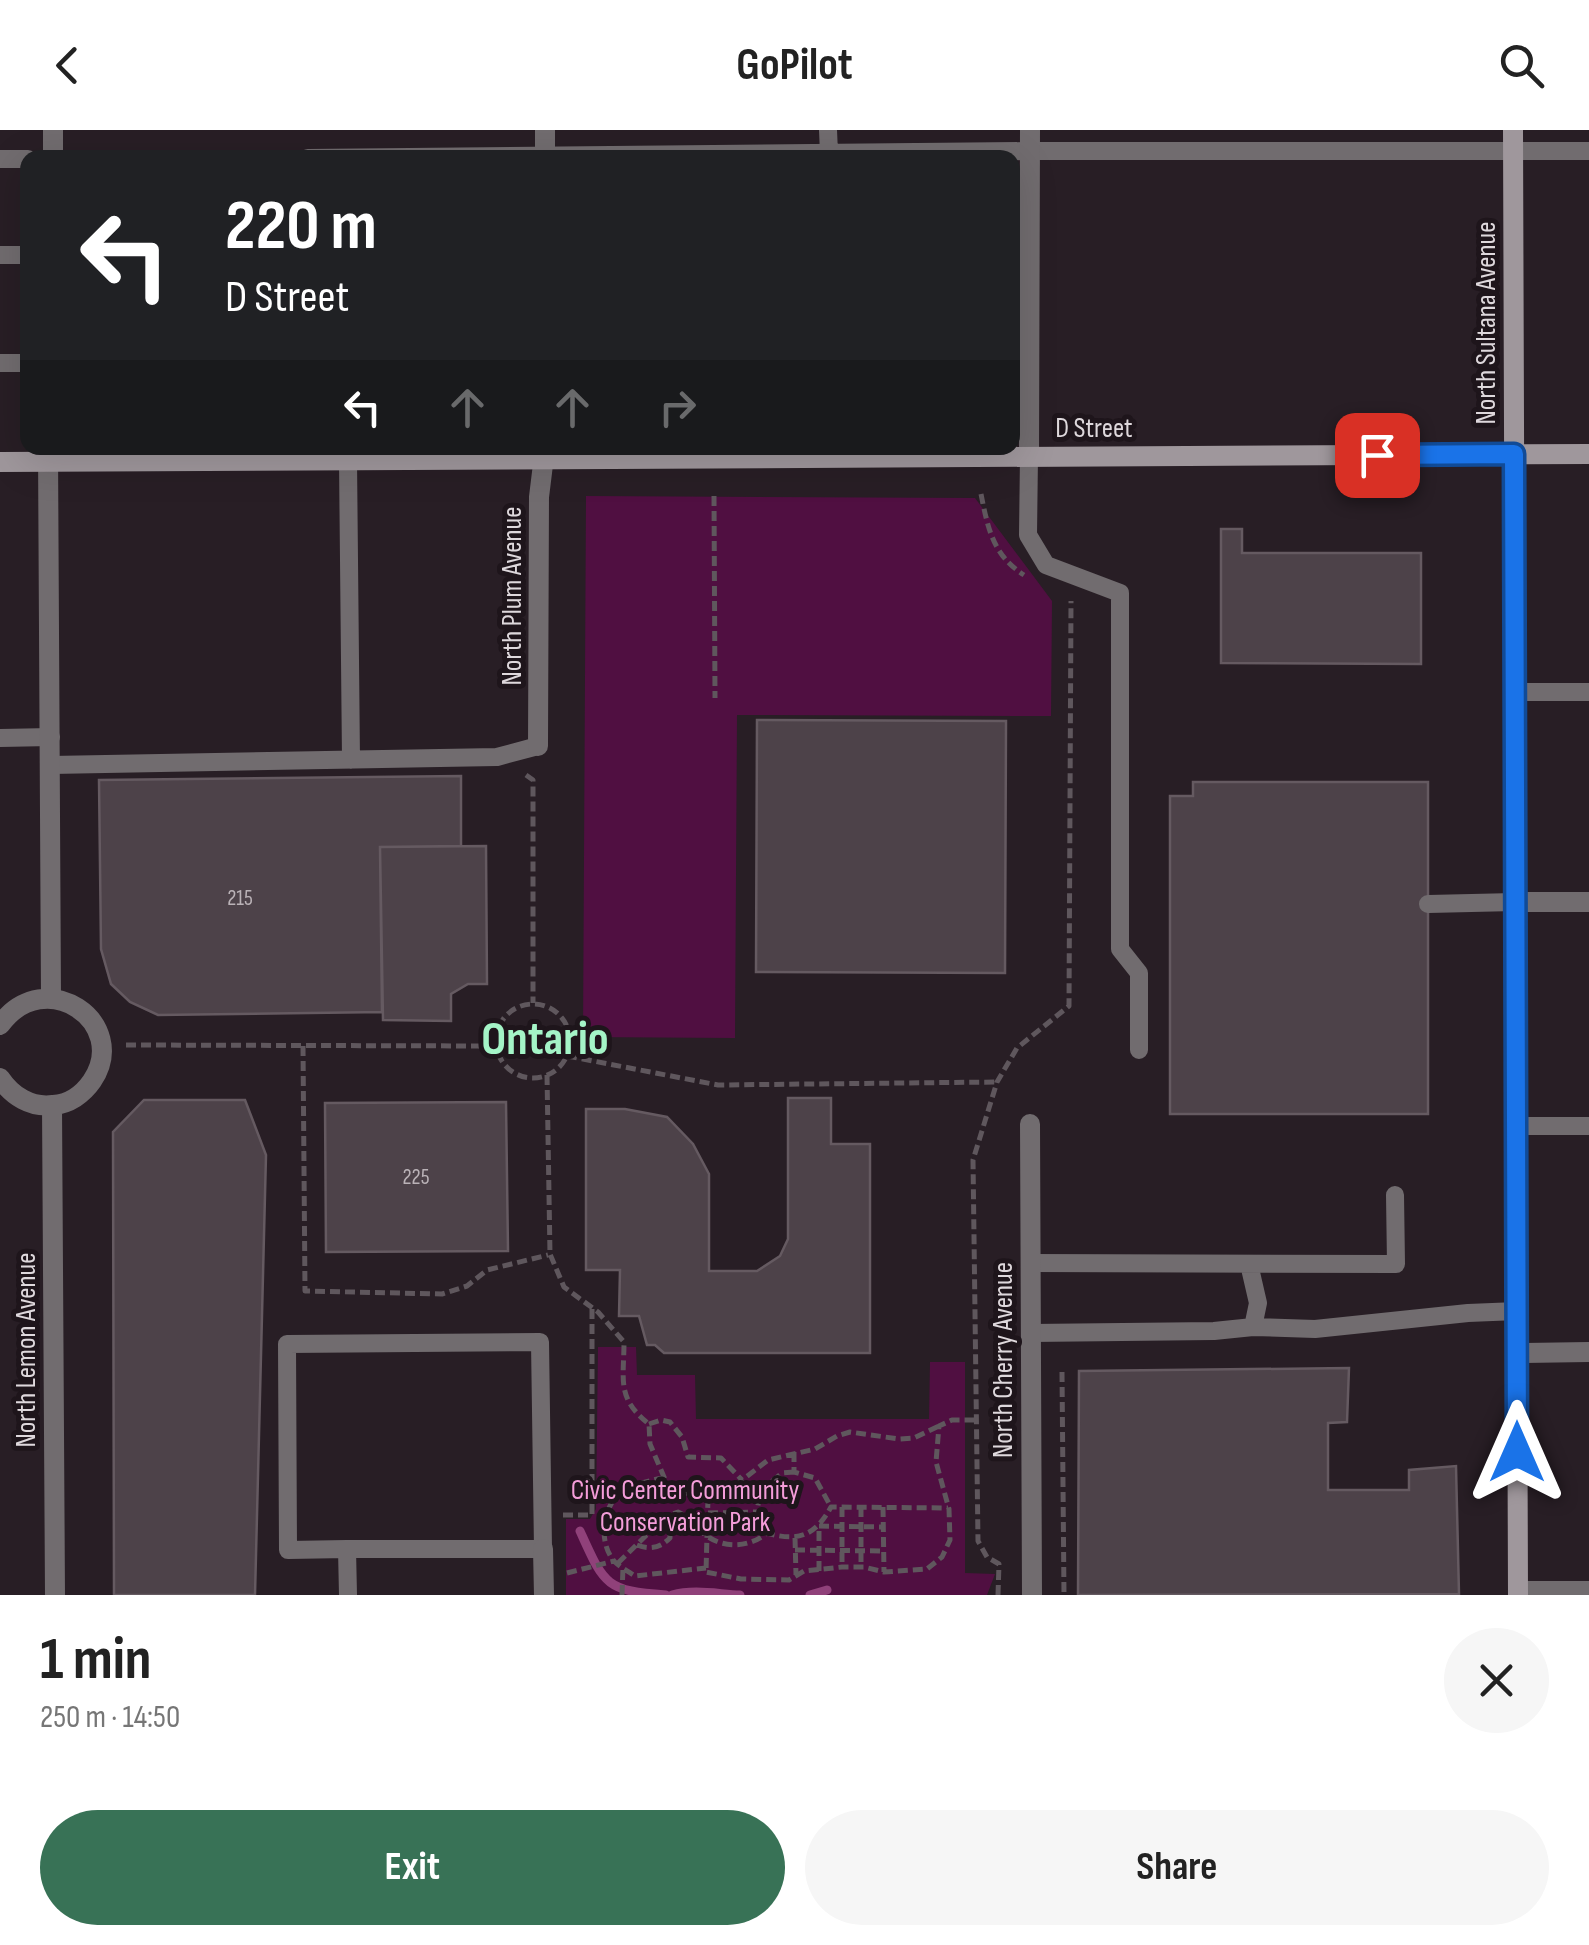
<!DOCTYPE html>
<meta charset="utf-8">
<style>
:root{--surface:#fff;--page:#f6f6f6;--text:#222;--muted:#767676;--accent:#387256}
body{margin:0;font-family:"Sofia Sans Condensed",sans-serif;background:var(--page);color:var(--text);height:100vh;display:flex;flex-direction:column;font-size:38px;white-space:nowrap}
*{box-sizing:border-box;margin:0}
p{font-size:32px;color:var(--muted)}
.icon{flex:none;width:55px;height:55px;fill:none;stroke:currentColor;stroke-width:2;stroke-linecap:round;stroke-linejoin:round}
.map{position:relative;height:1465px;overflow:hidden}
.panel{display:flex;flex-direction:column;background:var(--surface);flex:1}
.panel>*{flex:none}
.hud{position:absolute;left:20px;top:20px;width:1000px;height:305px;border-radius:20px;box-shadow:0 10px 40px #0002;background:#202124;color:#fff;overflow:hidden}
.pin{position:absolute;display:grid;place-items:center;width:85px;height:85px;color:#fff;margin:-42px;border-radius:20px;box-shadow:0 5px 15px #0006}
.me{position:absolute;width:110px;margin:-55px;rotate:0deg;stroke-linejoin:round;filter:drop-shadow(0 0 8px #0008)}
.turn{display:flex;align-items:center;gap:35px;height:210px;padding:0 40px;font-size:45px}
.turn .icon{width:130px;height:130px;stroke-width:2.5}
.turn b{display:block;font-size:70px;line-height:85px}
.lanes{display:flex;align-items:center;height:95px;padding:0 40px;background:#0003;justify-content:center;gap:50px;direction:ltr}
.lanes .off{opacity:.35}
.round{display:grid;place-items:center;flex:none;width:105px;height:105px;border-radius:52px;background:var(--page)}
.overview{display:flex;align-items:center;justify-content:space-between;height:170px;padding:0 40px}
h1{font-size:60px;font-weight:700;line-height:75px}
.primary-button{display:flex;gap:20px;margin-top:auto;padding:20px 40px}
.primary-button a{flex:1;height:115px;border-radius:60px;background:var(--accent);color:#fff;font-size:40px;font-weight:700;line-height:115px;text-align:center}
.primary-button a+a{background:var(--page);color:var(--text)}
header{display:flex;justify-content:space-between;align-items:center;height:130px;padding:0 40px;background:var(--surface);font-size:45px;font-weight:700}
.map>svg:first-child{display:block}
</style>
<header><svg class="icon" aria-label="back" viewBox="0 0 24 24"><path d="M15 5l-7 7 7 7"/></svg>GoPilot<svg class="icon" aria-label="search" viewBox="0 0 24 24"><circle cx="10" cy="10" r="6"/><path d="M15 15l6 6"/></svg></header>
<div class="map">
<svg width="1589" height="1465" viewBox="0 0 1589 1465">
<rect width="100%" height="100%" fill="#281e25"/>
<path fill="#500f41" d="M586,366L975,368L1052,471L1051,586L737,585L735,908L583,907Z
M598,1217H636L637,1245H695L696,1289H929L930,1232H965V1443L995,1444L987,1465H566V1389H590L596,1379Z"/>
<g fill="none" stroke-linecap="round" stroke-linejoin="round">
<path stroke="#90417a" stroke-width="9" d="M580,1401C604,1454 605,1461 666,1465
M672,1465C694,1459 717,1464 740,1465
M810,1465L827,1460"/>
</g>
<path fill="#4d4249" stroke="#655a61" stroke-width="2.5" d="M1221,399H1242V423H1421V534L1221,533Z
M757,590L1006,591L1005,843L756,842Z
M461,646V716L380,717L382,882L158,885L130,872L111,854L101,819L99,650Z
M1193,652H1428V984H1170V666H1193Z
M486,716L487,854H468L451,864V891L383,890L380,717Z
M788,968H831V1014H870V1223H664L655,1215H647L639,1186H619L620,1140H586V979H625L667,987L693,1014L709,1044V1141H757L780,1126L788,1109Z
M144,970H245L266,1025L255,1465H114L113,1002Z
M506,972L508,1121L326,1122L325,973Z
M1349,1238L1347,1292L1328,1293V1360H1409V1340L1456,1336L1459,1464L1078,1465L1079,1241Z"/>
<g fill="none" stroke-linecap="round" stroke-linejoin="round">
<path stroke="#5f575d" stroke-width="5" stroke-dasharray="10 5" stroke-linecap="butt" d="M981,364C988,399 993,425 1024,445
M714,366L715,568
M526,645L533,650V873
M496 911a37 37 0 1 1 74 0a37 37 0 1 1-74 0Z
M126,915L496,916
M303,916L305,1161L442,1164L467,1156L487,1140L548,1125
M567,926L718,955L996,952
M547,945L550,1124L564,1157L598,1182L624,1212C624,1250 616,1268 649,1294L650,1314L667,1354L698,1368H708L706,1442L741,1449L789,1450L804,1441L842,1437H864L884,1442L927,1439L942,1427L950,1410L949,1379L936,1332L939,1296L952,1290H976
M1062,1242L1064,1465
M649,1294L661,1290L670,1292L682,1307L688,1327L721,1328L742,1350
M794,1322V1342L815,1348L831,1377
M664,1347C652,1351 635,1353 625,1359C602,1373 597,1413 615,1432C620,1437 629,1442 635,1446L706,1438
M708,1368L736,1355L768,1330L815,1319L837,1306L850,1302L899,1309L914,1308L939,1296
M842,1377V1437
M861,1377V1437
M883,1377L884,1442
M708,1383L757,1382
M563,1385H592V1178
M767,1403L757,1382L760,1361L782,1343L794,1342
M795,1408L796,1445
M637,1415C650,1420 660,1418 670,1408V1385
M795,1420L884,1421
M618,1433L666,1386L678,1382C698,1391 698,1402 710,1408C728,1419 752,1416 767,1403C798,1412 815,1406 831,1377L948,1378
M819,1441V1396L883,1397
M567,1443L614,1431
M622,1465L623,1437
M998,1465L999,1434L987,1427L978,1411L973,1030L997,952L1017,918L1069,876L1071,471"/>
<path stroke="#716c6f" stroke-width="18" d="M828,0L829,23
M308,28L1030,21H1589
M0,29H28
M0,125H28
M0,233H28
M1029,326L1028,405L1046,435L1120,463V819L1139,843V920
M348,330L351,630
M1514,562H1589
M0,608L51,607
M51,635L497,627L538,616
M1428,774L1515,772
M1517,996H1589
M1030,1133L1396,1134L1395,1065
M1253,1197L1315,1199L1468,1183L1517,1181
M1031,1203L1214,1201L1253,1197L1258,1173L1249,1134
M347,1419H543L540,1212L287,1214L288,1420L347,1419L348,1465
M1518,1460H1589"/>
<path stroke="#716c6f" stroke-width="20" d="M53,0V28
M545,28V0
M48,318L51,868
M1029,326L1030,0
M538,616L539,367L545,318
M1515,772H1589
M0,895C45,833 131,893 92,951C83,964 69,974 53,975C31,978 12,966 0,948
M52,976L55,1465
M1030,994L1032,1465
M1517,1223L1589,1222
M543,1419L544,1465"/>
<path stroke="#9f979c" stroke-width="20" d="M1513,0L1518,1465
M0,332L1589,324"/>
</g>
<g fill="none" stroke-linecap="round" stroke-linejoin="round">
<g stroke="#114b97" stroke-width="25">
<path id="route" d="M1377,325L1514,324L1517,1322"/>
</g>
<use href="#route" stroke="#1a73e8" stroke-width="18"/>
</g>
<g text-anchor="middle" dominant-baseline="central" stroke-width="10" stroke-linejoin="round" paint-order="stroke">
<g font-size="22" fill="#bab2b7">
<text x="240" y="768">215</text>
<text x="416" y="1047">225</text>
</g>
<g font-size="28" fill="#ded8dc" stroke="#1e151b">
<text transform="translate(1486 193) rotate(-90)">North Sultana Avenue</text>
<text x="1094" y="298">D Street</text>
<text transform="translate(512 466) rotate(-90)">North Plum Avenue</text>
<text transform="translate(26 1220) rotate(-90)">North Lemon Avenue</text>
<text transform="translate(1003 1230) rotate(-90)">North Cherry Avenue</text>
</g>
<g font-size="28" fill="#f49dd9" stroke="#1e151b">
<text x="685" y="1360">Civic Center Community<tspan x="685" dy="32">Conservation Park</tspan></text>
</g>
<g font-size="48" font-weight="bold" fill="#a4f4c7" stroke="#1e151b">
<text x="545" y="909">Ontario</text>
</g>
</g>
</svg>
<div class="pin" style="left:1377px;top:325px;background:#d93025"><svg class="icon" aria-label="arrive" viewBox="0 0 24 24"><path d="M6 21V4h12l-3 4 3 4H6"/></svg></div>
<svg class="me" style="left:1517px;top:1322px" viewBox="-20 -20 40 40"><path d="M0-17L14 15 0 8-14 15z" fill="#1a73e8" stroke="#fff" stroke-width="4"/></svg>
<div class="hud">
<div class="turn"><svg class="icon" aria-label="left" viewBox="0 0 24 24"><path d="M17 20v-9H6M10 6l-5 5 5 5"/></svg><div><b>220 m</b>D Street</div></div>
<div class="lanes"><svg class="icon" aria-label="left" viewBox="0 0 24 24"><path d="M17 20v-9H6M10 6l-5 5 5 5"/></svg><svg class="icon off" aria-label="ahead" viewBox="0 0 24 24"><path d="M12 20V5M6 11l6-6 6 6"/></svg><svg class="icon off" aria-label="ahead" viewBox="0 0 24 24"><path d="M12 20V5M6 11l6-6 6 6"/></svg><svg class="icon off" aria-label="right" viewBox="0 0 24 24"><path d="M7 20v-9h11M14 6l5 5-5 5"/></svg></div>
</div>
</div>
<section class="panel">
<div class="overview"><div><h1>1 min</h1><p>250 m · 14:50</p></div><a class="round"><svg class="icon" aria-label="close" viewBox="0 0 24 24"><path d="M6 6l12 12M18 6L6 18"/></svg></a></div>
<div class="primary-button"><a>Exit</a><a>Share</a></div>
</section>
